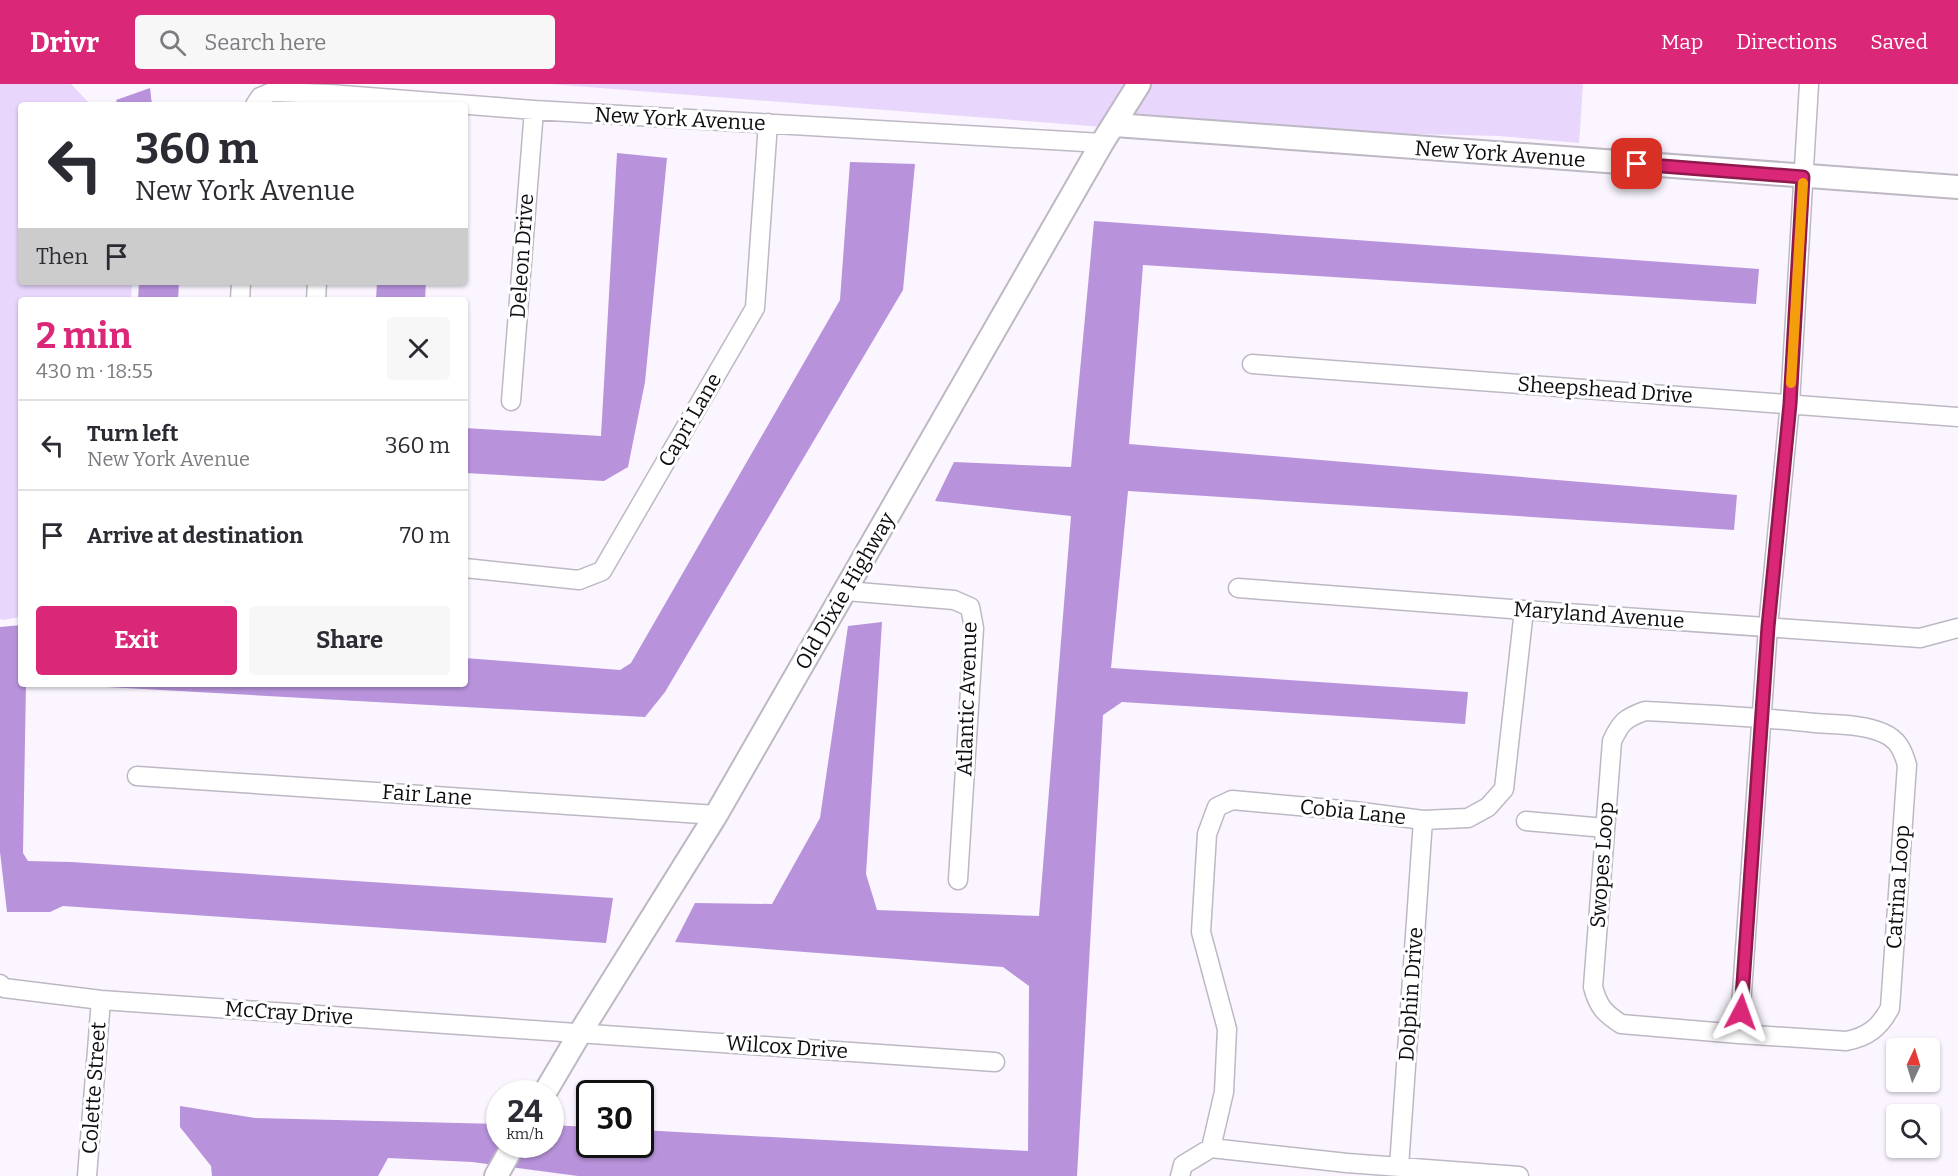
<!DOCTYPE html>
<meta charset="utf-8">
<style>
:root{--surface:#fff;--page:#f7f7f7;--text:#2b2b33;--muted:#7c7c81;--line:#e1e1e2;--accent:#db2777}
body{margin:0;font-family:Bitter,serif;background:var(--page);color:var(--text);height:100vh;display:flex;flex-direction:column;font-size:22px;white-space:nowrap}
*{box-sizing:border-box;margin:0}
p{font-size:20px;color:var(--muted)}
.icon{flex:none;width:33px;height:33px;fill:none;stroke:currentColor;stroke-width:2;stroke-linecap:round;stroke-linejoin:round}
.map{position:relative;flex:1;overflow:hidden}
.panel{position:absolute;left:18px;top:213px;width:450px;height:390px;display:flex;flex-direction:column;background:var(--surface);border-radius:6px;box-shadow:0 2px 4px #0004}
.panel>*{flex:none}
.top-card{position:absolute;left:18px;top:18px;width:450px;height:183px;border-radius:6px;box-shadow:0 2px 4px #0004;background:#fff;color:var(--text);overflow:hidden}
.needle{width:39px;rotate:4deg}
.buttons{position:absolute;left:1886px;top:954px;display:grid;gap:12px}
.buttons a{display:grid;place-items:center;width:54px;height:54px;border-radius:6px;background:var(--surface);box-shadow:0 2px 4px #0004;font-size:30px}
.speed{position:absolute;left:486px;top:996px;display:flex;gap:12px;font-size:30px;font-weight:700;text-align:center}
.speed>*{display:grid;place-content:center;width:78px;height:78px;border-radius:50%;background:var(--surface);box-shadow:0 2px 4px #0004;line-height:1}
.speed small{font-size:15px;font-weight:400}
.speed .limit{border:3px solid #111;border-radius:9px;background:#fff;color:#111}
.pin{position:absolute;display:grid;place-items:center;width:51px;height:51px;color:#fff;margin:-26px;border-radius:12px;box-shadow:0 3px 9px #0006}
.me{position:absolute;width:66px;margin:-33px;rotate:4deg;stroke-linejoin:round;filter:drop-shadow(0 0 4px #0008)}
.turn{display:flex;align-items:center;gap:21px;height:126px;padding:0 18px;font-size:27px}
.turn .icon{width:78px;height:78px;stroke-width:2.5}
.turn b{display:block;font-size:42px;line-height:51px}
.then{display:flex;align-items:center;height:57px;padding:0 18px;background:#0003;gap:12px;font-size:22px}
.round{display:grid;place-items:center;flex:none;width:63px;height:63px;border-radius:6px;background:var(--page)}
.summary{display:flex;align-items:center;justify-content:space-between;height:102px;padding:0 18px}
h1{font-size:36px;font-weight:700;line-height:45px;color:var(--accent)}
.cta{display:flex;gap:12px;margin-top:auto;padding:12px 18px}
.cta a{flex:1;height:69px;border-radius:6px;background:var(--accent);color:#fff;font-size:24px;font-weight:700;line-height:69px;text-align:center}
.cta a+a{background:var(--page);color:var(--text)}
ul{padding:0;list-style:none}
li{display:flex;align-items:center;gap:18px;height:90px;padding:0 18px;border-top:2px solid var(--line)}
li div{flex:1}
li b{display:block;font-size:22px}
li em{font-style:normal}
header{display:flex;align-items:center;gap:36px;box-sizing:border-box;height:84px;padding:0 30px;background:var(--accent);color:#fff}
header strong{font-size:28px}
nav{display:flex;gap:33px;margin-inline-start:auto;font-size:21px}
.search{width:420px;height:54px;background:var(--page);display:flex;align-items:center;gap:15px;box-sizing:border-box;padding:0 21px;border-radius:6px;color:var(--muted);font-size:22px}
.map>svg:first-child{display:block}
</style>
<header>
<strong>Drivr</strong>
<div class="search"><svg class="icon" aria-label="search" viewBox="0 0 24 24"><circle cx="10" cy="10" r="6"/><path d="M15 15l6 6"/></svg>Search here</div>
<nav><a>Map</a><a>Directions</a><a>Saved</a></nav>
</header>
<div class="map">
<svg width="1958" height="1092" viewBox="0 0 1958 1092">
<rect width="100%" height="100%" fill="#faf5ff"/>
<path fill="#e8d6fc" d="M0,0H71L91,21H21V198H132L131,216H21V533L3,536L0,535Z
M549,0H1130L1104,43Z
M1149,0H1583L1579,59L1499,52L1332,48L1129,33Z"/>
<path fill="#b893db" d="M150,4L152,21H118L116,16Z
M617,69L667,74L645,298L628,383L604,397L465,389V344L601,352Z
M850,78L915,80L903,206L665,608L645,633L53,600H465V574L620,586L631,579L840,216Z
M1094,137L1759,185L1756,220L1143,181L1129,360L1737,411L1734,446L1128,407L1111,584L1468,608L1465,640L1122,618L1103,631L1077,1092H578L472,1078L388,1074L378,1092H212L211,1082L180,1043V1022L255,1034L499,1040L500,1060H550L551,1041L589,1043L590,1060H640L641,1046L1028,1067L1029,902L1003,883L675,858L695,819L772,820L820,734L848,542L882,538L866,790L877,826L1039,832L1071,432L935,417L954,378L1071,383Z
M139,198H179L178,216H138Z
M377,198H426L425,216H376Z
M21,541V600H26L23,769L28,777L71,778L613,814L606,859L63,822L50,828H7L0,768V543Z"/>
<g fill="none" stroke-linecap="round" stroke-linejoin="round">
<g stroke="#bdb8c3" stroke-width="21">
<path id="minor" d="M255,21L260,13L272,8L330,10L534,26L1102,59
M240,216L241,198
M316,216L317,198
M1252,280L1958,333
M511,317L534,26
M465,484L579,496L602,487L755,224L768,39
M1238,504L1524,526L1920,554L1958,544
M846,507L954,516L970,523L974,544L958,796
M1645,627C1702,630 1759,633 1815,639C1837,641 1863,640 1883,649C1898,655 1903,667 1907,681L1890,924C1880,943 1868,953 1846,957L1739,950L1621,940C1604,929 1598,922 1593,903L1612,657C1621,638 1625,634 1645,627Z
M137,692L716,731
M1526,737L1605,744
M0,900L4,904L101,916L995,978
M1739,950L1768,543L1790,319L1809,0
M1211,1064L1347,1079L1519,1092
M1399,1083L1423,736
M87,1092L101,916
M1180,1092L1183,1081L1211,1064L1224,1008L1227,945L1201,848L1207,750L1217,723L1232,716L1354,727L1423,736L1468,734L1488,723L1504,705L1524,526"/>
</g>
<g stroke="#bdb8c3" stroke-width="26">
<path id="tertiary" d="M1115,41L1958,103
M544,1010L580,949L716,731L1102,59L1139,0
M496,1092L514,1060"/>
</g>
<use href="#minor" stroke="#fff" stroke-width="18"/>
<use href="#tertiary" stroke="#fff" stroke-width="22"/>
</g>
<g fill="none" stroke-linecap="round" stroke-linejoin="round">
<g stroke="#8e194d" stroke-width="15">
<path id="route" d="M1637,80L1803,93L1790,320L1768,543L1741,928"/>
</g>
<use href="#route" stroke="#db2777" stroke-width="10"/>
<path stroke="#f59e0b" stroke-width="10" d="M1791,299L1803,99"/>
</g>
<g text-anchor="middle" dominant-baseline="central" stroke-width="6" stroke-linejoin="round" paint-order="stroke">
<g font-size="21" fill="#0e0c10" stroke="#fff">
<text transform="translate(680 35) rotate(3)">New York Avenue</text>
<text transform="translate(1500 70) rotate(4)">New York Avenue</text>
<text transform="translate(522 172) rotate(-86)">Deleon Drive</text>
<text transform="translate(1605 306) rotate(4)">Sheepshead Drive</text>
<text transform="translate(690 336) rotate(-60)">Capri Lane</text>
<text transform="translate(845 507) rotate(-60)">Old Dixie Highway</text>
<text transform="translate(1599 531) rotate(4)">Maryland Avenue</text>
<text transform="translate(967 615) rotate(-88)">Atlantic Avenue</text>
<text transform="translate(427 711) rotate(4)">Fair Lane</text>
<text transform="translate(1353 728) rotate(6)">Cobia Lane</text>
<text transform="translate(1602 781) rotate(-86)">Swopes Loop</text>
<text transform="translate(1898 803) rotate(-86)">Catrina Loop</text>
<text transform="translate(1411 910) rotate(-86)">Dolphin Drive</text>
<text transform="translate(289 929) rotate(4)">McCray Drive</text>
<text transform="translate(787 963) rotate(4)">Wilcox Drive</text>
<text transform="translate(94 1004) rotate(-86)">Colette Street</text>
</g>
</g>
</svg>
<div class="buttons">
<a><svg class="needle" viewBox="-14 -14 28 28"><path d="M0-13l5 13h-10z" fill="#e53935"/><path d="M0 13l5-13h-10z" fill="#7c7c81"/></svg></a>
<a><svg class="icon" aria-label="search" viewBox="0 0 24 24"><circle cx="10" cy="10" r="6"/><path d="M15 15l6 6"/></svg></a>
</div>
<div class="speed"><div>24<small>km/h</small></div><div class="limit">30</div></div>
<div class="pin" style="left:1637px;top:80px;background:#d93025"><svg class="icon" aria-label="arrive" viewBox="0 0 24 24"><path d="M6 21V4h12l-3 4 3 4H6"/></svg></div>
<svg class="me" style="left:1741px;top:928px" viewBox="-20 -20 40 40"><path d="M0-17L14 15 0 8-14 15z" fill="#db2777" stroke="#fff" stroke-width="4"/></svg>
<div class="top-card">
<div class="turn"><svg class="icon" aria-label="left" viewBox="0 0 24 24"><path d="M17 20v-9H6M10 6l-5 5 5 5"/></svg><div><b>360 m</b>New York Avenue</div></div>
<div class="then">Then<svg class="icon" aria-label="arrive" viewBox="0 0 24 24"><path d="M6 21V4h12l-3 4 3 4H6"/></svg></div>
</div>
<section class="panel">
<div class="summary"><div><h1>2 min</h1><p>430 m · 18:55</p></div><a class="round"><svg class="icon" aria-label="close" viewBox="0 0 24 24"><path d="M6 6l12 12M18 6L6 18"/></svg></a></div>
<ul>
<li><svg class="icon" aria-label="left" viewBox="0 0 24 24"><path d="M17 20v-9H6M10 6l-5 5 5 5"/></svg><div><b>Turn left</b><p>New York Avenue</p></div><em>360 m</em></li>
<li><svg class="icon" aria-label="arrive" viewBox="0 0 24 24"><path d="M6 21V4h12l-3 4 3 4H6"/></svg><div><b>Arrive at destination</b></div><em>70 m</em></li>
</ul>
<div class="cta"><a>Exit</a><a>Share</a></div>
</section>
</div>
